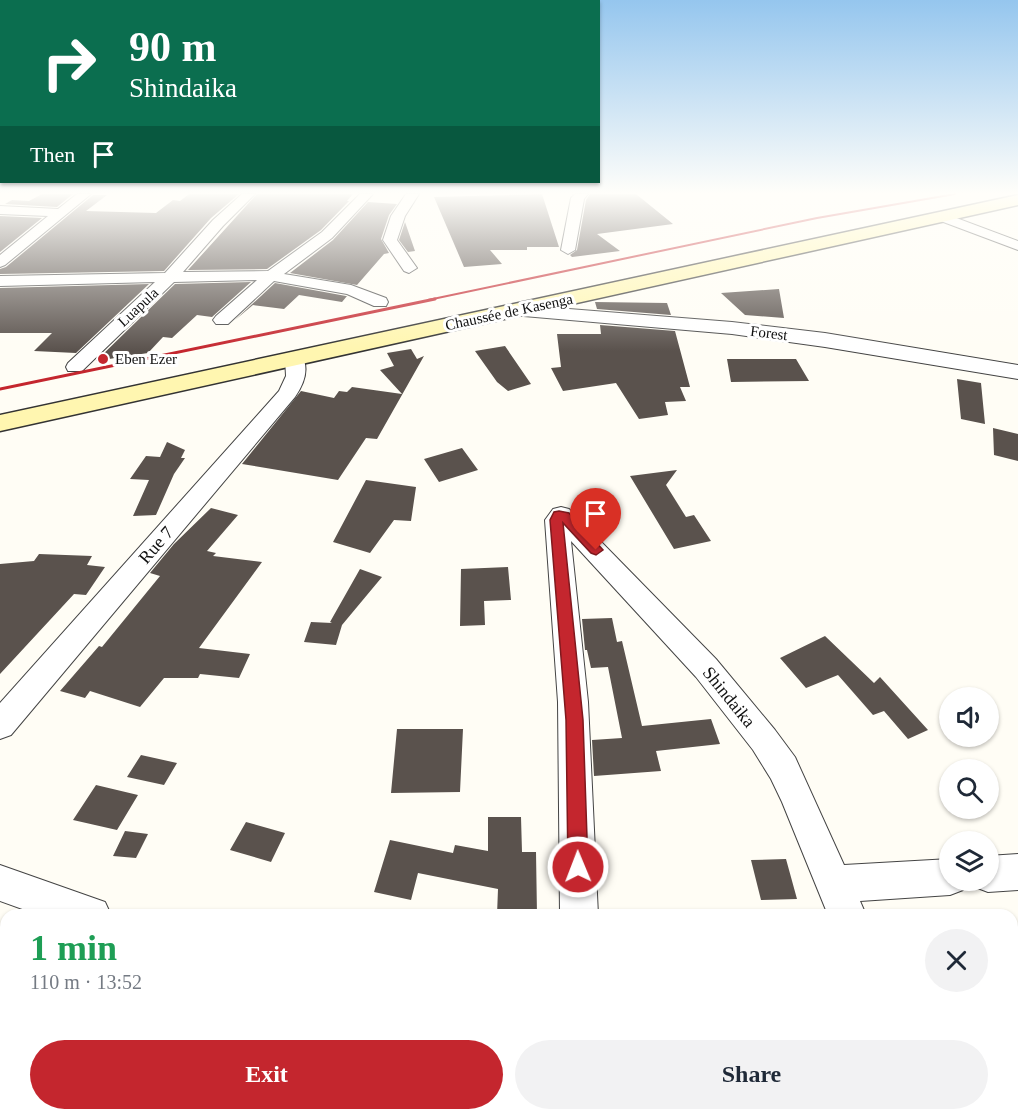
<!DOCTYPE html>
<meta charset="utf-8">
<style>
:root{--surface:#fff;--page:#f2f2f3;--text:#1f2937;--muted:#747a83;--accent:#c4262e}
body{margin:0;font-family:"Times New Roman",serif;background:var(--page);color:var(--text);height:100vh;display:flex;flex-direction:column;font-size:22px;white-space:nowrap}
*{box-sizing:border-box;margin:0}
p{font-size:20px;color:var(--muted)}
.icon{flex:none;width:33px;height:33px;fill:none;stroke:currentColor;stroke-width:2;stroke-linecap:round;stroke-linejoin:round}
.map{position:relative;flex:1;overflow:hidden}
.drawer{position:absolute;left:0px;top:909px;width:1018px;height:212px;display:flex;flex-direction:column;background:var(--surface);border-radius:18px 18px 0 0;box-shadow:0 2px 4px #0004}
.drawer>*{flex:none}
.guide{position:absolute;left:0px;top:0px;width:600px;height:183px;box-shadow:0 2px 4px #0004;background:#0b6e4f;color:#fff;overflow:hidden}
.controls{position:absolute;left:939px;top:687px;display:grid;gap:12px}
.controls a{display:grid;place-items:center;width:60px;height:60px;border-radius:50%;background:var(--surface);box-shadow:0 2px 4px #0004;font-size:30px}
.pin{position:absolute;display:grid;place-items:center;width:51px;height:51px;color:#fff;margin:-62px -26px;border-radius:50% 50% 50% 0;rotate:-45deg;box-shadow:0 0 6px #0007}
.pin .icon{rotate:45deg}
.me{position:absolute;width:66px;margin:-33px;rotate:359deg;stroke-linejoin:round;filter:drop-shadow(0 0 4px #0008)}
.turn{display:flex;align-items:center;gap:21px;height:126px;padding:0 30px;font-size:27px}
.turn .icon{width:78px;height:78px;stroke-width:2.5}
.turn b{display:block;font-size:42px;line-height:51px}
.then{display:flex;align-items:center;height:57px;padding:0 30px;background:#0003;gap:12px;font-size:22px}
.round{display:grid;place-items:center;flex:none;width:63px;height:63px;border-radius:32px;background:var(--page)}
.head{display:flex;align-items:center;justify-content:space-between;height:102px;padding:0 30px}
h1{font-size:36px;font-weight:600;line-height:45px;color:#1e9e55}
.primary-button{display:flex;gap:12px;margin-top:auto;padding:12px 30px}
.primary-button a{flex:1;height:69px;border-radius:36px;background:var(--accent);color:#fff;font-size:24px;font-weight:600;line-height:69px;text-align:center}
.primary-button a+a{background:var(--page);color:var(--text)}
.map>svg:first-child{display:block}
</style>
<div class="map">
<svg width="1018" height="1120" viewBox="0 0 1018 1120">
<rect width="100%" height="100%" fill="#fffdf5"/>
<path fill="#5a524d" d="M42,194H73L57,207L5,204L12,200L29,201Z
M189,194H239L211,218L164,271L0,274V269L6,267L93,195H107L86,211L156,213L173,200L180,201Z
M257,194H353L347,201H349L321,230L267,269L188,270Z
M542,194L559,247H527V250H490L502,264L464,267L434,197Z
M590,194H636L673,224L597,234L620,251L572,257L570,255L577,250L586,200Z
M368,202L397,204L389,215L381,239L389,253L384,254L357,285L290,273L333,240Z
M0,216L42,218L0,252Z
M405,222L415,251L408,252L399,240Z
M251,282L212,317L197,315L172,338L163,337L148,353L96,361L175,284Z
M275,283L346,296H347L342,302L299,295L284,309L253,305L235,320Z
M149,284L76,353L34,351L52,333H0V288Z
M779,289L784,318L745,315L721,293Z
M595,302L667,303L671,315L597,309Z
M600,325L675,331L690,387H680L686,401L665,402L668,415L639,419L616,383L563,391L551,368L561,367L557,334H601Z
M505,346L531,384L508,391L497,382L475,351Z
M411,349L417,359L424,356L377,439L366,438L338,480L242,464L301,391L334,398L339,391L347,392L352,387L402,394L380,370L394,366L387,353Z
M727,359H796L809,381L731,382Z
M957,379L981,383L985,424L961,419Z
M993,428L1018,434V461L994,455Z
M167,442L185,450L181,458H185L174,474L156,515L133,516L149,480L130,479L146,456L160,457Z
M462,448L478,470L439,482L424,459Z
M677,470L666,485L686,517L694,515L711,541L674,549L630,476Z
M366,480L416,487L411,521L394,520L370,553L333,542Z
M211,508L238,515L207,551L216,553L213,556L262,562L199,648L250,654L239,678L200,674L198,678H164L140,707L90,691L85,698L60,691L99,646L102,647L160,576L150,573L174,544Z
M39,554L92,556L87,565L105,567L86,595L74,594L0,674V564L34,561Z
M508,567L511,600L484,601L485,625L460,626L461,569Z
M360,569L382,577L342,625L336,645L304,642L311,622L332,623L330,622Z
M612,618L617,642L622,641L642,726L711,719L720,744L656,751L661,771L594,776L592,740L622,738L608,667L591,668L587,650H585L582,619Z
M825,636L874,683L880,677L928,730L908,739L884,711L873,715L838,675L806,688L780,658Z
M397,729H463L460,792L391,793Z
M141,755L177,763L164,785L127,777Z
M96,785L138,795L117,830L73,820Z
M488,817H521L522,852H536L537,915H497L498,889L418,873L411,900L374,892L390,840L453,853L455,845L488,851Z
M246,822L285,833L271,862L230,850Z
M125,831L148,834L136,858L113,856Z
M786,859L797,899L761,900L751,860Z"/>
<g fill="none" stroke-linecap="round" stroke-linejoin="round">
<g stroke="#444" stroke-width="2">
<path id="minor" d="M77,194H91L5,265L0,267V255L48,216L0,214V206L58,209Z
M242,194H255L223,226L183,272L268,271L322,232L360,194H373L332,238L284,274L351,285L386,298L388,302L386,306H374L347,294L274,281L228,324H216L213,320L216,316L257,280L174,282L82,371H68L66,367L68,363L155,282L0,286V276L165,273L213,220Z
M406,194H419L405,216L397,240L417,268L409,273L404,271L383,240L391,216Z
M575,194H588L584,199L575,250L568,254L561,250L571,198Z
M943,213L1018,241V250L938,220L936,217Z
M294,352L301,354C310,368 304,384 295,397L11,735L0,739V703L279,391L286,376L285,358L287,354Z
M561,507L569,509L716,659L775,730L795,757L844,865L950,859V880H967L963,890L950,895L860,901L866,915H828L782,802L771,779L753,750L696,677L571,541L588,702L598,915H560L558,702L545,520L553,509Z
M1018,854V890L988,892L975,887L973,880H988V856Z
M0,865L105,902L111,915H39L0,901Z
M6,1098V1114H43L41,1120H0V1109Z
M259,1114H303L302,1120H258Z
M558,1114H602V1120H558Z
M918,1114H963L965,1120H920Z"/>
</g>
<g stroke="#444" stroke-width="2">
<path id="tertiary" d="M519,305L732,322L825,333L1018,365V379L825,347L732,334L512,315L509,311L512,307Z"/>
</g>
<g stroke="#333" stroke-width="3">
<path id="secondary" d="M1018,195V205L0,431V415Z"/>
</g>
<use href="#minor" fill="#fff" fill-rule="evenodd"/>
<use href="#tertiary" fill="#fff" fill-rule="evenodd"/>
<use href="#secondary" fill="#fff6b0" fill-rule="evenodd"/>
<path stroke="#c4262e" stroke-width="2" d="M428,300L817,218L955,194"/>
<path stroke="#c4262e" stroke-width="3" d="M0,389L435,299"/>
</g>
<linearGradient id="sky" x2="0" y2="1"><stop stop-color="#95c6ee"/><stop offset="0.55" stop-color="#fffefa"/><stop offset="1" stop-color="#fffefa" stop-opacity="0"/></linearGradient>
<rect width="1018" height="351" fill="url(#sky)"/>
<path fill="#c4262e" stroke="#7f191e" stroke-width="1.5" d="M559,511L569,513L603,550L596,555L591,553L563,523L583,720L588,867L585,874L578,877L571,874L568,867L566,720L550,520L554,512Z"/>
<circle fill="#c4262e" stroke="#fff" stroke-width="2" cx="103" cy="359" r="6"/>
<g text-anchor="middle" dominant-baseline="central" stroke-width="6" stroke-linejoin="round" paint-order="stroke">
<g font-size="15" fill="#111" stroke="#fff">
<text transform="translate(138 307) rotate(-43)">Luapula</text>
<text transform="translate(509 312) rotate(-12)">Chaussée de Kasenga</text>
<text transform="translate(769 333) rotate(7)">Forest</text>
</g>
<g font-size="15" fill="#111" stroke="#fff" text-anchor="start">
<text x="115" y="359">Eben Ezer</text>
</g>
<g font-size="18" fill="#111" stroke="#fff">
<text transform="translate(156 545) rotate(-49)">Rue 7</text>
<text transform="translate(729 697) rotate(51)">Shindaika</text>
</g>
</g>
</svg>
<div class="controls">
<a><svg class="icon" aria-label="sound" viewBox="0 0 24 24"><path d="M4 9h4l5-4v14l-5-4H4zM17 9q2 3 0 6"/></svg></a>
<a><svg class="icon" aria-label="search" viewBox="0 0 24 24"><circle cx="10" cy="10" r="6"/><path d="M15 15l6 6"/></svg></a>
<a><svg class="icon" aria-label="layers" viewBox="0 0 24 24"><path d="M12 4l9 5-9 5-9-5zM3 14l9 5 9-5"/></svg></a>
</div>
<div class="pin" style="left:596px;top:550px;background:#d93025"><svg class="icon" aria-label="arrive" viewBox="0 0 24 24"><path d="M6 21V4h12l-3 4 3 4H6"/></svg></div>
<svg class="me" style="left:578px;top:867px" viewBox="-20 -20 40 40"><circle r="17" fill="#c4262e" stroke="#fff" stroke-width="3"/><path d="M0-11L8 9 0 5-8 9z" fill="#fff"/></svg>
<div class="guide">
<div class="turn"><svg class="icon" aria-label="right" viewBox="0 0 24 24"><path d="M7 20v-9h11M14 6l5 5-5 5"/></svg><div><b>90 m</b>Shindaika</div></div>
<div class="then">Then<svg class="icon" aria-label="arrive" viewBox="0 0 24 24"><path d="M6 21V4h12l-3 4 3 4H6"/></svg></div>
</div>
<section class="drawer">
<div class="head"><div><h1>1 min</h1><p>110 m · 13:52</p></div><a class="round"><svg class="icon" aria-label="close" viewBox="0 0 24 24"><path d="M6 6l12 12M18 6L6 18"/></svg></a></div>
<div class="primary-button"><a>Exit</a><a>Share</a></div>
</section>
</div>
